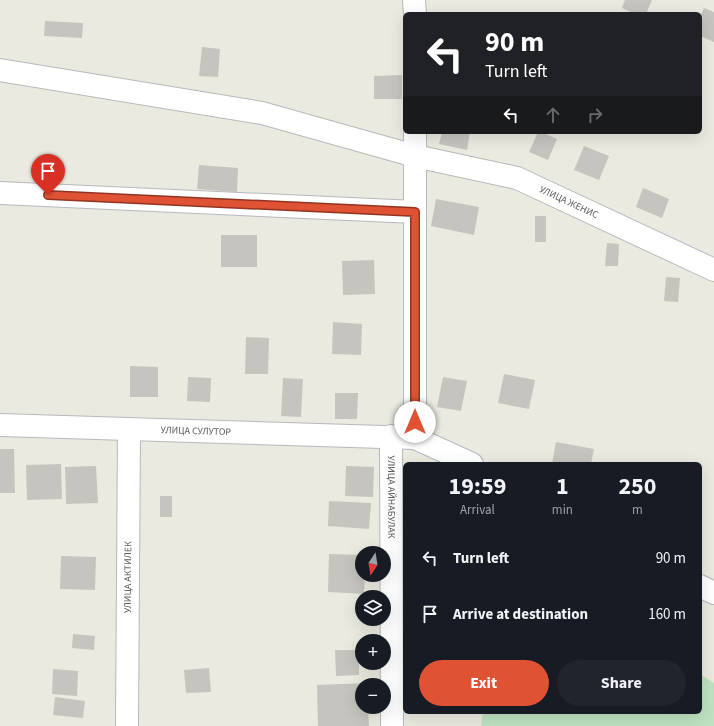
<!DOCTYPE html>
<meta charset="utf-8">
<style>
:root{--surface:#171b24;--page:#20242c;--text:#f1f3f6;--muted:#9ea1a6;--accent:#df5233}
body{margin:0;font-family:"Source Sans 3",sans-serif;background:var(--page);color:var(--text);height:100vh;display:flex;flex-direction:column;font-size:15px;white-space:nowrap}
*{box-sizing:border-box;margin:0}
p{font-size:13px;color:var(--muted)}
.icon{flex:none;width:22px;height:22px;fill:none;stroke:currentColor;stroke-width:2;stroke-linecap:round;stroke-linejoin:round}
.map{position:relative;flex:1;overflow:hidden}
.sheet{position:absolute;left:403px;top:462px;width:299px;height:252px;display:flex;flex-direction:column;background:var(--surface);border-radius:6px;box-shadow:0 4px 16px #0002}
.sheet>*{flex:none}
.banner{position:absolute;left:403px;top:12px;width:299px;height:122px;border-radius:6px;box-shadow:0 4px 16px #0002;background:#202124;color:#fff;overflow:hidden}
.needle{width:26px;rotate:192deg}
.tools{position:absolute;left:355px;top:546px;display:grid;gap:8px}
.tools a{display:grid;place-items:center;width:36px;height:36px;border-radius:50%;background:var(--surface);box-shadow:0 4px 16px #0002;font-size:20px}
.pin{position:absolute;display:grid;place-items:center;width:34px;height:34px;color:#fff;margin:-41px -17px;border-radius:50% 50% 50% 0;rotate:-45deg;box-shadow:0 0 4px #0007}
.pin .icon{rotate:45deg}
.me{position:absolute;width:44px;margin:-22px;rotate:0deg;stroke-linejoin:round;filter:drop-shadow(0 0 3px #0008)}
.turn{display:flex;align-items:center;gap:14px;height:84px;padding:0 16px;font-size:18px}
.turn .icon{width:52px;height:52px;stroke-width:2.5}
.turn b{display:block;font-size:28px;line-height:34px}
.lanes{display:flex;align-items:center;height:38px;padding:0 16px;background:#0003;justify-content:center;gap:20px;direction:ltr}
.lanes .off{opacity:.35}
.eta{display:flex;justify-content:space-evenly;align-items:center;height:68px;text-align:center}
.eta b{font-size:24px;font-weight:700;line-height:28px}
.action{display:flex;gap:8px;margin-top:auto;padding:8px 16px}
.action a{flex:1;height:46px;border-radius:24px;background:var(--accent);color:#fff;font-size:16px;font-weight:700;line-height:46px;text-align:center}
.action a+a{background:var(--page);color:var(--text)}
ul{padding:0;list-style:none}
li{display:flex;align-items:center;gap:12px;height:56px;padding:0 16px}
li div{flex:1}
li b{display:block;font-size:15px}
li em{font-style:normal}
.map>svg:first-child{display:block}
</style>
<div class="map">
<svg width="714" height="726" viewBox="0 0 714 726">
<rect width="100%" height="100%" fill="#ebeae0"/>
<path fill="#bee2c1" d="M700,674L714,683V726H481L483,712H700Z"/>
<path fill="#c6c4be" d="M625,0H652L646,14H635L622,8Z
M704,8L714,12V42L700,36V17Z
M45,21L83,23L82,38L44,36Z
M202,47L220,49L218,77L199,76Z
M402,75V99H374V76Z
M442,132H470L467,150L439,144Z
M538,132H541L557,139L548,160L529,152Z
M584,146L609,156L599,180L574,170Z
M199,165L238,168L237,192L197,189Z
M643,188L669,199L662,218L636,207Z
M436,199L479,207L474,235L431,226Z
M535,216H546V242H535Z
M221,235H257V267H221Z
M607,243L619,244L618,266H605Z
M374,260L375,294L343,295L342,261Z
M666,277L680,278L678,302L664,301Z
M333,322L362,324L361,355L332,354Z
M246,337L269,338L268,374H245Z
M130,366L158,367V397H130Z
M504,374L535,380L529,409L498,403Z
M188,377L211,378L210,402L187,401Z
M443,377L467,381L461,411L437,407Z
M283,378L303,379L301,417L281,416Z
M335,393H358L357,419H335Z
M556,442L594,449L591,464H552Z
M0,449H14L15,493H0Z
M61,464L62,499L27,500L26,465Z
M96,466L98,503L66,504L65,467Z
M346,466L374,467L373,497L345,496Z
M160,496H172V517H160Z
M329,501L371,503L369,529L328,526Z
M329,554L362,555V575H365L364,594L328,592Z
M61,556L96,557L95,590L60,589Z
M73,634L95,636L94,650L72,648Z
M335,650H359V675L336,676Z
M209,668L211,692L186,693L184,670Z
M53,669L78,671L77,696L52,694Z
M367,683V685H362V707H368L369,726H318L317,685Z
M55,697L85,701L83,718L53,715Z"/>
<g fill="none" stroke-linecap="round" stroke-linejoin="round">
<g stroke="#b6b8bd" stroke-width="24">
<g id="minor">
<path d="M414,0L415,14"/>
<path id="s1" d="M0,70L262,113L415,156L517,178L714,270"/>
<path d="M0,193L415,212"/>
<path id="s2" d="M0,425L415,438L472,464"/>
<path id="s3" d="M391,436L392,726"/>
<path d="M415,438V132"/>
<path d="M700,586L714,593"/>
<path id="s4" d="M127,726L129,429"/>
</g>
</g>
<use href="#minor" stroke="#fff" stroke-width="22"/>
</g>
<g fill="none" stroke-linecap="round" stroke-linejoin="round">
<g stroke="#913521" stroke-width="10">
<path id="route" d="M48,195L415,212V422"/>
</g>
<use href="#route" stroke="#df5233" stroke-width="7"/>
</g>
<g text-anchor="middle" dominant-baseline="central" stroke-width="3" stroke-linejoin="round" paint-order="stroke">
<g font-size="10" fill="#595c61" stroke="#fff">
<text stroke="none"><textPath href="#s1" startOffset="586">УЛИЦА ЖЕНИС</textPath></text>
<text stroke="none"><textPath href="#s2" startOffset="196">УЛИЦА СУЛУТОР</textPath></text>
<text stroke="none"><textPath href="#s3" startOffset="61">УЛИЦА АЙНАБУЛАК</textPath></text>
<text stroke="none"><textPath href="#s4" startOffset="149">УЛИЦА АКТИЛЕК</textPath></text>
</g>
</g>
</svg>
<div class="tools">
<a><svg class="needle" viewBox="-14 -14 28 28"><path d="M0-13l5 13h-10z" fill="#e53935"/><path d="M0 13l5-13h-10z" fill="#9ea1a6"/></svg></a>
<a><svg class="icon" aria-label="layers" viewBox="0 0 24 24"><path d="M12 4l9 5-9 5-9-5zM3 14l9 5 9-5"/></svg></a>
<a>+</a>
<a>−</a>
</div>
<div class="pin" style="left:48px;top:195px;background:#d93025"><svg class="icon" aria-label="arrive" viewBox="0 0 24 24"><path d="M6 21V4h12l-3 4 3 4H6"/></svg></div>
<svg class="me" style="left:415px;top:422px" viewBox="-20 -20 40 40"><circle r="19" fill="#fff"/><path d="M0-13L10 11 0 6-10 11z" fill="#df5233"/></svg>
<div class="banner">
<div class="turn"><svg class="icon" aria-label="left" viewBox="0 0 24 24"><path d="M17 20v-9H6M10 6l-5 5 5 5"/></svg><div><b>90 m</b>Turn left</div></div>
<div class="lanes"><svg class="icon" aria-label="left" viewBox="0 0 24 24"><path d="M17 20v-9H6M10 6l-5 5 5 5"/></svg><svg class="icon off" aria-label="ahead" viewBox="0 0 24 24"><path d="M12 20V5M6 11l6-6 6 6"/></svg><svg class="icon off" aria-label="right" viewBox="0 0 24 24"><path d="M7 20v-9h11M14 6l5 5-5 5"/></svg></div>
</div>
<section class="sheet">
<div class="eta">
<div><b>19:59</b><p>Arrival</p></div>
<div><b>1</b><p>min</p></div>
<div><b>250</b><p>m</p></div>
</div>
<ul>
<li><svg class="icon" aria-label="left" viewBox="0 0 24 24"><path d="M17 20v-9H6M10 6l-5 5 5 5"/></svg><div><b>Turn left</b></div><em>90 m</em></li>
<li><svg class="icon" aria-label="arrive" viewBox="0 0 24 24"><path d="M6 21V4h12l-3 4 3 4H6"/></svg><div><b>Arrive at destination</b></div><em>160 m</em></li>
</ul>
<div class="action"><a>Exit</a><a>Share</a></div>
</section>
</div>
